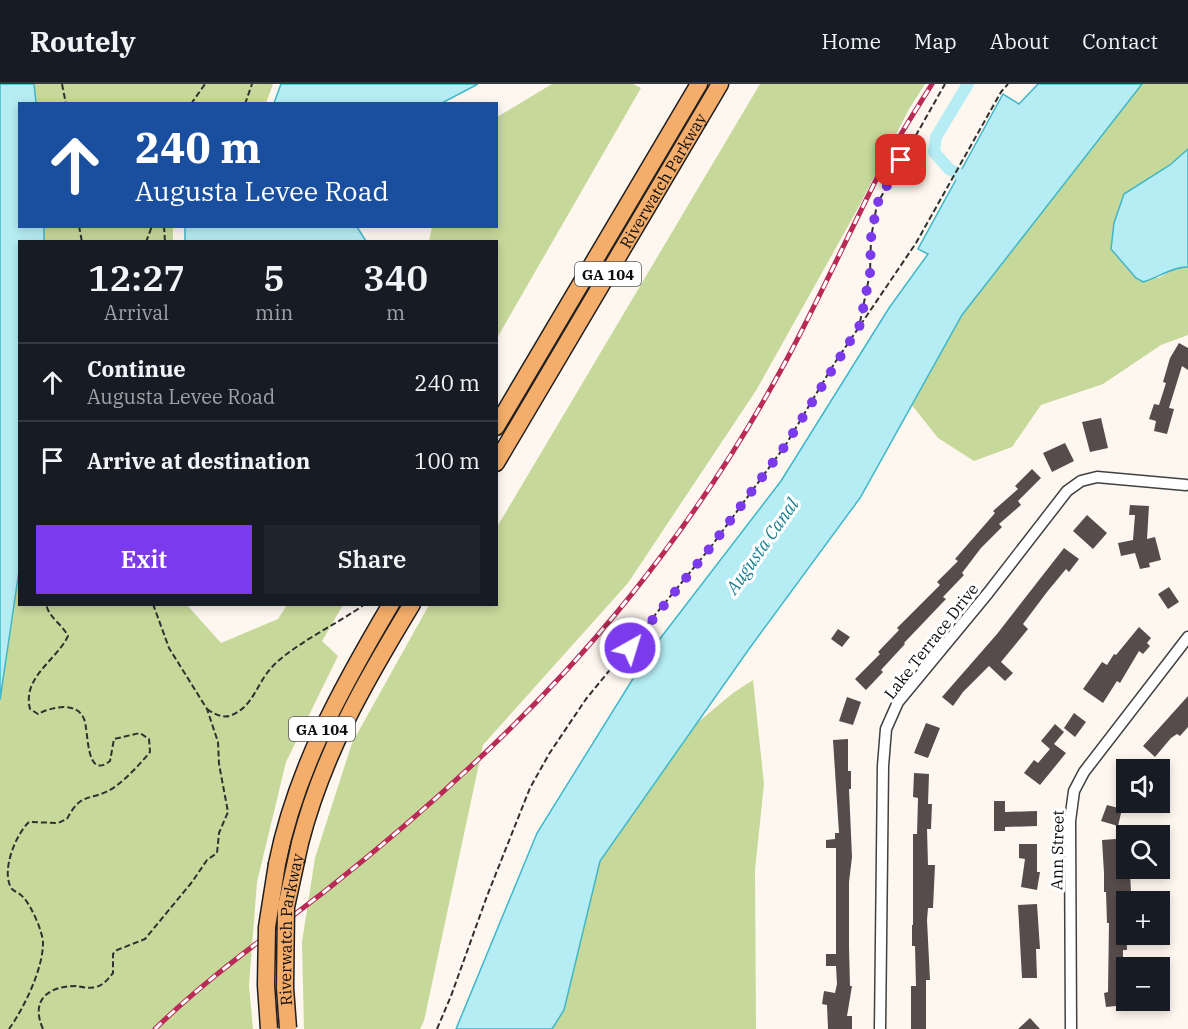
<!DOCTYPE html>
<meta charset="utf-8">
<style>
:root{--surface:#171b24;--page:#20242c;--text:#f1f3f6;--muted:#9ea1a6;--line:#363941;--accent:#7c3aed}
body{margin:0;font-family:"IBM Plex Serif",serif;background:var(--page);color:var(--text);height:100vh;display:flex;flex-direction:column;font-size:22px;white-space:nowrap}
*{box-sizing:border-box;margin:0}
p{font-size:20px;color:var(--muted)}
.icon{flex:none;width:33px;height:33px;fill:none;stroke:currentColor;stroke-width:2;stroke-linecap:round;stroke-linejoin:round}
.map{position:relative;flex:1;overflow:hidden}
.sheet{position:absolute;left:18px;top:156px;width:480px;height:366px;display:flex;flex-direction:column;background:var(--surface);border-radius:0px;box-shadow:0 3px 9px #0003}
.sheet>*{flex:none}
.guide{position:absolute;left:18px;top:18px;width:480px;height:126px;border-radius:0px;box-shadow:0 3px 9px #0003;background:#1a4fa0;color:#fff;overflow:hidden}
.fabs{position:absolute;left:1116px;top:675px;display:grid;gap:12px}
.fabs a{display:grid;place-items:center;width:54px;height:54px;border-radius:0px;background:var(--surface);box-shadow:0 3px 9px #0003;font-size:30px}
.pin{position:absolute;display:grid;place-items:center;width:51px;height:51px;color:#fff;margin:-26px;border-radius:12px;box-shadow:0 3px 9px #0006}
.me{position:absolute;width:66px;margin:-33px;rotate:39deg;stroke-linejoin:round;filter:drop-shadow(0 0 4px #0008)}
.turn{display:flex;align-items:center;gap:21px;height:126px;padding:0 18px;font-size:27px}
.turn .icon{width:78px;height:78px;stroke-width:2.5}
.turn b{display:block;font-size:42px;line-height:51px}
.eta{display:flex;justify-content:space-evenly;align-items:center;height:102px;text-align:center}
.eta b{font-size:36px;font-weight:600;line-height:42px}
.action{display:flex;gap:12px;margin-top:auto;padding:12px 18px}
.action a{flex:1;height:69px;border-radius:0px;background:var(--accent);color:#fff;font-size:24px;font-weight:600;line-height:69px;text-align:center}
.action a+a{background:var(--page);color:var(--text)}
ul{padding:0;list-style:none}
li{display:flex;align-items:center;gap:18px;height:78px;padding:0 18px;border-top:2px solid var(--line)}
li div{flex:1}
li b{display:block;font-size:22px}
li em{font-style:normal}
header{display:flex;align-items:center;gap:36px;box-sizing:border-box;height:84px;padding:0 30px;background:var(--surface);border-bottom:2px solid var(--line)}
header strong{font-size:28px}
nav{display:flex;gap:33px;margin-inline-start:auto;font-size:21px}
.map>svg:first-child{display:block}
</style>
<header>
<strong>Routely</strong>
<nav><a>Home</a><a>Map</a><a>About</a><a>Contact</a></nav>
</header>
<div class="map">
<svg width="1188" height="945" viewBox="0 0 1188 945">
<rect width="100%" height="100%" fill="#fef7ef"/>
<path fill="#c6d89a" d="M34,0H273L266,19L36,20Z
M552,0H633L641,4L497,254L496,158L429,157L432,143L496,142L497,33Z
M760,0H925L909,25L857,126L757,305L628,499L483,661L424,937L420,945H304L302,858L315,774L352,659L429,521L496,520L497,443Z
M1142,0H1188V65L1170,81L1124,110L1111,165L1124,179L1158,194L1181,182L1188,183V251L1161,261L1103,300L1041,321L1012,363L974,377L938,354L911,320L962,231Z
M44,143H173V157L44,158Z
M19,487L20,520L187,521L221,559L278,535L287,521H343L322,557L338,572L286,678L257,798L249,901L253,945H0V616Z
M753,596L764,700L755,786L756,945H552L564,926L600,777L697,639L733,609Z"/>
<path fill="#b6edf4" stroke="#3fb7c9" stroke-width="1.5" d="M0,0H34L36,19L20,20V142L44,143V157L20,158L19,487L0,616Z
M281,0H478L442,19H274Z
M1038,0H1142L962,231L860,414L749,565L600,777L564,926L552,945H456L537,749L649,569L781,397L889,224L928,170L918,165L1003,10L1019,20Z
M1188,65V183C1175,182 1157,194 1143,198L1136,194L1111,165L1114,139L1124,110L1170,81Z
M185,142L357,143L366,157H185Z"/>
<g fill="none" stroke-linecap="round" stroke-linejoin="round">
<path stroke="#b6edf4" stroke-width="12" d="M968,0L936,53L934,68L949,85L973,98"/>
</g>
<path fill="#564c4b" d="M1179,259L1188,264V286L1182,282L1169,324L1174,325L1167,350L1154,347L1156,337L1149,335L1154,320L1159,321L1166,299L1163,298L1170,274Z
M1101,334L1108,364L1090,368L1082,338Z
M1065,359L1074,377L1052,388L1043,369Z
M1032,385L1041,394L1018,417L1021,421L999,440L1002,443L981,464L962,489L964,491L943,513L946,515L904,559L905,560L881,586L883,588L866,606L855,595L880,570L878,568L899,546L897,544L940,501L937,498L958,477L955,475L995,429L993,427L1018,405L1015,402Z
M1130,421L1149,422L1147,455L1155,453L1161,476L1149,479L1150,483L1140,485L1135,469L1121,472L1118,459L1133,456L1135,431H1129Z
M1087,431L1107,449L1093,465L1073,447Z
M1064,464L1079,475L1069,488L1066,485L1047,508L1023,540L1028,545L1001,578L1013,589L1005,597L989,582L963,608L953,622L942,613L997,550Z
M1169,503L1179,518L1168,525L1158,510Z
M1139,543L1151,554L1147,559L1150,562L1143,570L1139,567L1120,599L1117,597L1103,619L1083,605L1102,578L1107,581L1114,570L1116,571Z
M838,545L850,553L842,563L831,555Z
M1188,612V643L1180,652L1177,650L1171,654L1155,673L1143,662Z
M847,613L861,618L853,641L839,637Z
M1074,629L1086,638L1075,653L1064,644Z
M926,639L940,644L928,674L914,669Z
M1055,640L1064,648L1054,660L1066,669L1040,701L1024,689L1034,676L1038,679L1050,665L1041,657Z
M848,655V687H851V705H849L852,773L849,798V863L850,902H852L847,932H852V945H828L827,921L822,920L824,907L835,909L837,900L836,882H826V870H836V764H826V756L835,755V749H839L833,656Z
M914,689L929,690L928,720H932L931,745H927L928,781H935L933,824H928L927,836L930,896H926V945H911V902H916L915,862H912V841H913V750H917L918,714L913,713Z
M994,717H1005V728L1037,727V742L1005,743V747H994Z
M1107,721L1122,725L1118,742L1101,737Z
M1116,755V766L1122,765L1124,788H1130L1131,808H1119L1120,843H1126L1127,866H1123V894H1121L1125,921L1106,923L1104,909L1108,908L1109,839H1107L1106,808H1104V789L1102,756Z
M1019,760H1037V788H1040L1037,806L1021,803L1025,775L1019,774Z
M1037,820L1040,865H1036L1037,894H1022L1018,821Z
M1030,934L1040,945H1018Z"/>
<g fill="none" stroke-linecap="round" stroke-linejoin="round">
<g stroke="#414141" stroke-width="13">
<path id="minor" d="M880,945L883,682L886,645L898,618L988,509L1067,407L1081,397L1097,393L1186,401
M1071,945L1070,737L1074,707L1084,688L1188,553"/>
</g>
<g stroke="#1f1f1f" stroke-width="19">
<g id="primary">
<path d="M496,343L699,0"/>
<path id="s1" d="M496,379L720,0"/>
<path d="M300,759C323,670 364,599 412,520"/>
<path d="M277,780C296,685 342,603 391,520"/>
</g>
</g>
<path stroke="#303030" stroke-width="2" stroke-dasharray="6 3" stroke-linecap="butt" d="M62,0L66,20
M191,20L205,0
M245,20L252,0
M79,142L82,158
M164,142L165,158
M146,158L152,142
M860,238L870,189L871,154L877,120L945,0
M207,625C214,630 223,635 232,631C251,623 256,604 267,589C285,564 338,540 365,520
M9,945C24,924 43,885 43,859C43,848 31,821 23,813C20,809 15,808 12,805C0,788 16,750 29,738L58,739L67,735C82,705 93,719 116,702C128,693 141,679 150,668L149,655L140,649L114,655L110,677C85,697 89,646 84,635C77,617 51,623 38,630L30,625C22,593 56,577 68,552C62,540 49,534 46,520
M43,945C30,916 48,902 76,902C82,903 89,905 95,903C103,902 108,895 113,889V870L117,866L145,855L192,798L207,776L217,769L219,749L228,728L219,680L218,658L207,625L169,564L153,520
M437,945L451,912L487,812L530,704L549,670L586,615L710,464L785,362L834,280L916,159L1001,8L1008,0"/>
<use href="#minor" stroke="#fff" stroke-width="10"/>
<use href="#primary" stroke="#f4ad6a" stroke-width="16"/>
<g stroke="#b92a57" stroke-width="5">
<path id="rail" d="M155,945C208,893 270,850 329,804C412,738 491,668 563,590C650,496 726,388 787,275C821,211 851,145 884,80C898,53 916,26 932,0"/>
</g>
<use href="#rail" stroke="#fff" stroke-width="3" stroke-dasharray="9" stroke-linecap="butt"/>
<g stroke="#1f1f1f" stroke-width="19" stroke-linecap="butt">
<g id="primary-bridge">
<path id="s2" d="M288,944L285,904L286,823L300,759"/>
<path d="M269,945L266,901L267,843L277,780"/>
</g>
</g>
<use href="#primary-bridge" stroke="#f4ad6a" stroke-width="16"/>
</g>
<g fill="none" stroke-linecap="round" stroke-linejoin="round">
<path stroke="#7c3aed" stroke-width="10" stroke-dasharray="0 18" d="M630,564L710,464L785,362L860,241L870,189L871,154L877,120L901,76"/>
</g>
<g text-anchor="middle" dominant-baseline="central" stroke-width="6" stroke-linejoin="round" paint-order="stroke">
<g fill="#fff" stroke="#565656" stroke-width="1.5">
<rect x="575" y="178" width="66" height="24" rx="4.5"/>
<rect x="289" y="633" width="66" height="24" rx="4.5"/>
</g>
<g font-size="15" font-weight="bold" fill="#0e0e0e">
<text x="608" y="190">GA 104</text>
<text x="322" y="645">GA 104</text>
</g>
<g font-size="16" fill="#0e0e0e" stroke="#fff">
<text stroke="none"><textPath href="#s1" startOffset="328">Riverwatch Parkway</textPath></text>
<text transform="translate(931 557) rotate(-52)">Lake Terrace Drive</text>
<text transform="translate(1057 766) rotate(-89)">Ann Street</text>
<text stroke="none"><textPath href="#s2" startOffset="99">Riverwatch Parkway</textPath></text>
</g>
<g font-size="18" font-style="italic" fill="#1a8095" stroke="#fff">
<text transform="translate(762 462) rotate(-55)">Augusta Canal</text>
</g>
</g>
</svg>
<div class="fabs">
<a><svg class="icon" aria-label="sound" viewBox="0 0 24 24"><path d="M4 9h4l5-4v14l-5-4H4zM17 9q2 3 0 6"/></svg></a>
<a><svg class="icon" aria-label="search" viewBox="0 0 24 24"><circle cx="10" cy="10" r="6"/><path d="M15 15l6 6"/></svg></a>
<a>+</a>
<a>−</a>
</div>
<div class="pin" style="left:901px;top:76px;background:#d93025"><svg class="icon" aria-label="arrive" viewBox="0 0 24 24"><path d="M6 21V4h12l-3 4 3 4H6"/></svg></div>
<svg class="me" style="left:630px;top:564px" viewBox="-20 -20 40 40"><circle r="17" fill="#7c3aed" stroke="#fff" stroke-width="3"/><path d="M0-11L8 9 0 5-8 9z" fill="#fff"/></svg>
<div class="guide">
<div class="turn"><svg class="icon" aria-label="ahead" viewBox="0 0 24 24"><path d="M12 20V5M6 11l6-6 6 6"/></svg><div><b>240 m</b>Augusta Levee Road</div></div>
</div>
<section class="sheet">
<div class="eta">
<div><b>12:27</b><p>Arrival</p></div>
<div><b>5</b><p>min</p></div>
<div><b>340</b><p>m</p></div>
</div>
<ul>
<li><svg class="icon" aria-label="ahead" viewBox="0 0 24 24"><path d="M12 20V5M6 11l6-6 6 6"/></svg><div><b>Continue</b><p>Augusta Levee Road</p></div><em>240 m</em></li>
<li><svg class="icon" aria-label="arrive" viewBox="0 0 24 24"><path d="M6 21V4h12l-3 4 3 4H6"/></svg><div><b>Arrive at destination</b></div><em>100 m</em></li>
</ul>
<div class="action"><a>Exit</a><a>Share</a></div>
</section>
</div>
